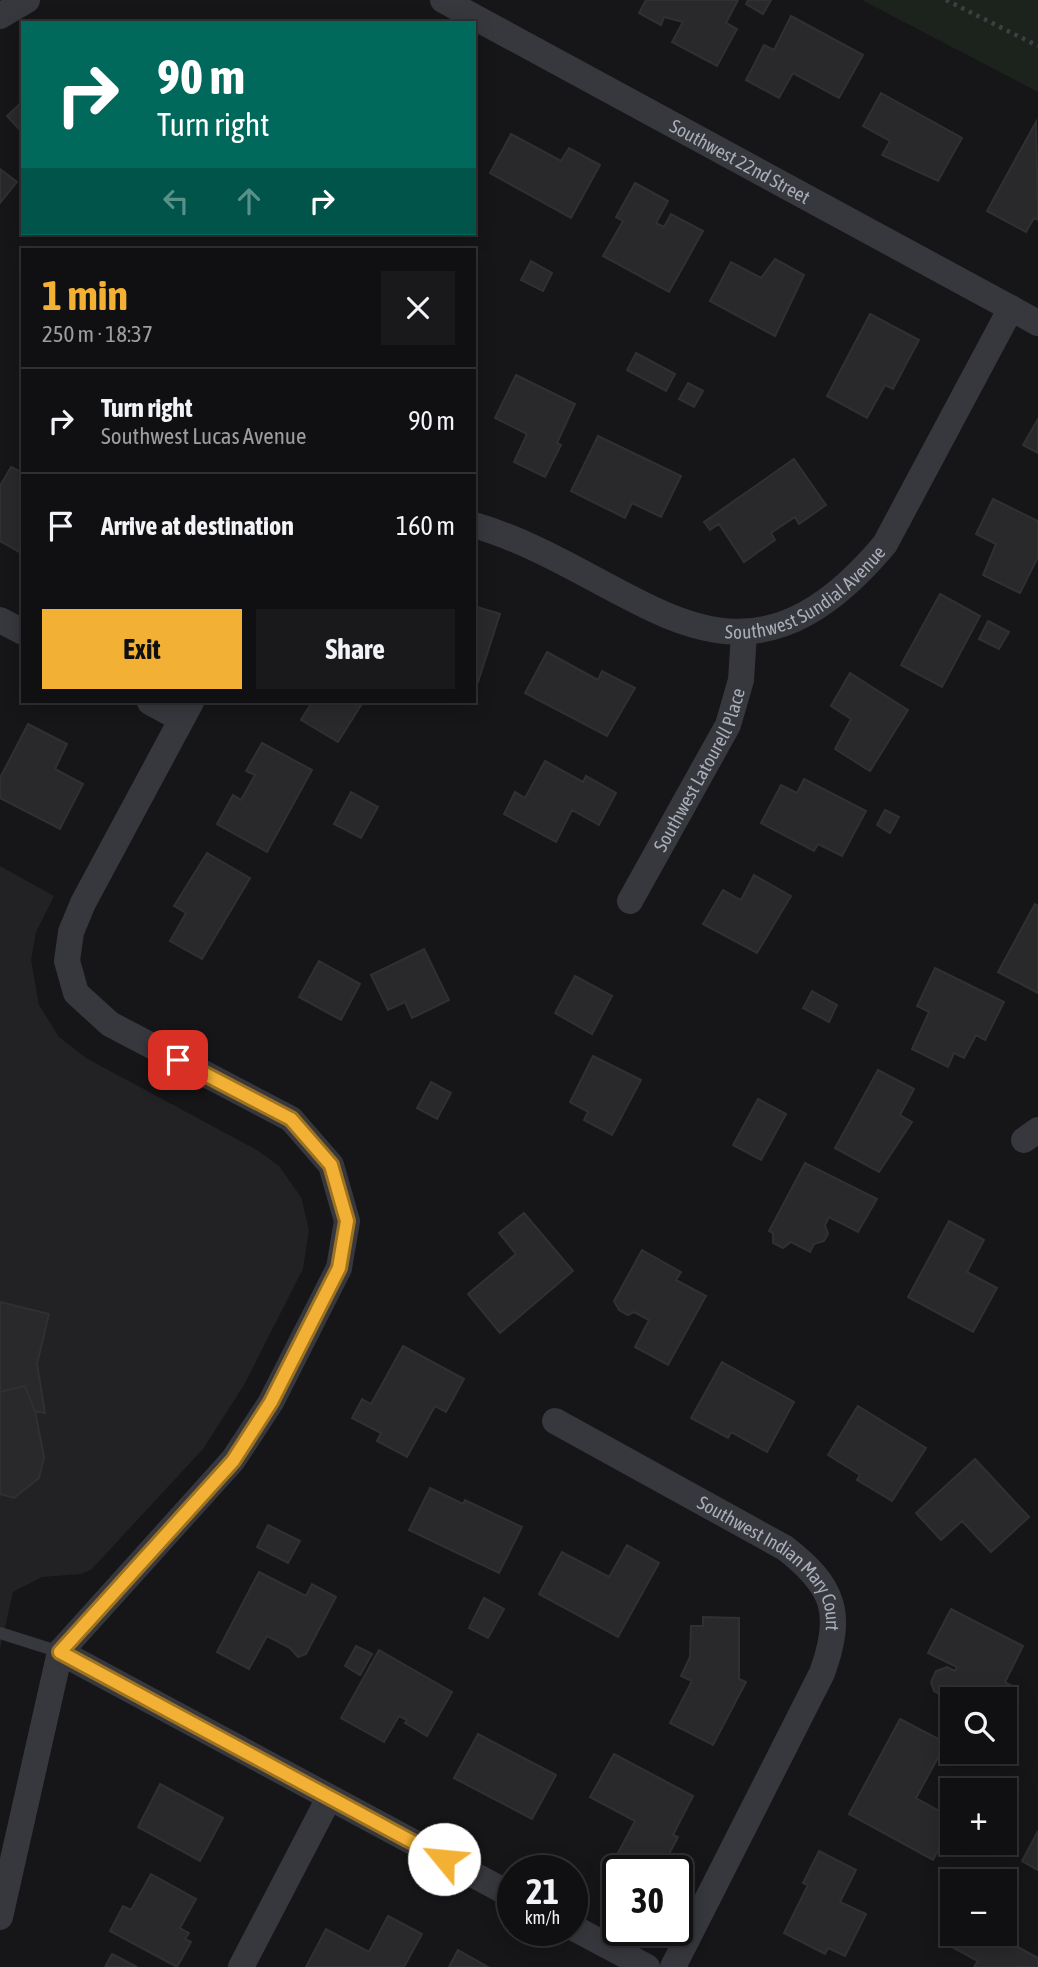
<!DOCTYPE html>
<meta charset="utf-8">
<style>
:root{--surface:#101012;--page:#19191b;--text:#f1f3f6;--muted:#9c9d9f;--line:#303032;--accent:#f2b134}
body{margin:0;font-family:"Asap Condensed",sans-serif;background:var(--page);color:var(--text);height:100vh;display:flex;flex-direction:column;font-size:26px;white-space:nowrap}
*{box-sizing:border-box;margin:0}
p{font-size:23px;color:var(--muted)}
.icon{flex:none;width:38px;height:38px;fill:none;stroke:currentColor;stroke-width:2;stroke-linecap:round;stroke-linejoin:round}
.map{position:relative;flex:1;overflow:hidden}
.drawer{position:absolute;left:21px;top:248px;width:455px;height:455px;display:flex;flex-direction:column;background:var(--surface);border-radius:0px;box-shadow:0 4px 18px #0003,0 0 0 2px var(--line)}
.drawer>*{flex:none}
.top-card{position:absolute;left:21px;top:21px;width:455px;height:214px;border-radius:0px;box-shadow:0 4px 18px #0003,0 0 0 2px var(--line);background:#00695c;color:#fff;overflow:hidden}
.tools{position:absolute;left:940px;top:1687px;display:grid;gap:14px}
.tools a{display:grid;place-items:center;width:77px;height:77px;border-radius:0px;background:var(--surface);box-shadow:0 4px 18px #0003,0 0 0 2px var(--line);font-size:35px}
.speed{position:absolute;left:497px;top:1855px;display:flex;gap:14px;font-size:35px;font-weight:700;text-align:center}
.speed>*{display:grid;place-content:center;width:91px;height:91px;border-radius:50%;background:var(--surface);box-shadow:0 4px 18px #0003,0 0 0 2px var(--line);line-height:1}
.speed small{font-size:18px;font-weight:400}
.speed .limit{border:4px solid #111;border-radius:10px;background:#fff;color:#111}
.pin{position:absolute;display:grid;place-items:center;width:60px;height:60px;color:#fff;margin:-30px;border-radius:14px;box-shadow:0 4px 10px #0006}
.me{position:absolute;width:77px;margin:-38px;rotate:298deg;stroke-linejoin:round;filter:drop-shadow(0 0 5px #0008)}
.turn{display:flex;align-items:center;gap:24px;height:147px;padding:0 21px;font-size:32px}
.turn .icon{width:91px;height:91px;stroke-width:2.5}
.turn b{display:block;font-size:49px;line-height:60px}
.lanes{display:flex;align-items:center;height:66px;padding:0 21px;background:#0003;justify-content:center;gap:35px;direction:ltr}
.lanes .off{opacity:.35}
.round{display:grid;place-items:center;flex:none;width:74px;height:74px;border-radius:0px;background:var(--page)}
.head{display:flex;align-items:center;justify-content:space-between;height:119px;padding:0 21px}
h1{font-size:42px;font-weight:700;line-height:52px;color:var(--accent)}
.primary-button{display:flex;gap:14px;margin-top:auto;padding:14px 21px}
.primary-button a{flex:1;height:80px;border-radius:0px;background:var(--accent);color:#111;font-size:28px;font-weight:700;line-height:80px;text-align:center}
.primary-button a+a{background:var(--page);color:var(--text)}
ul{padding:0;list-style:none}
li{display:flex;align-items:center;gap:21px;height:105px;padding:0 21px;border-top:2px solid var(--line)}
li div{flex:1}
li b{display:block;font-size:26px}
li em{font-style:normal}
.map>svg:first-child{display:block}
</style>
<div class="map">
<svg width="1038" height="1967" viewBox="0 0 1038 1967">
<rect width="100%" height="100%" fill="#161618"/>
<path fill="#222225" d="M0,866L54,896L36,932L31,960L39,1005L59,1037L86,1058L257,1150L279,1166L301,1197L309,1230L303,1269L244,1385L203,1449L91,1570L81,1574L42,1577L13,1592L0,1649Z"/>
<path fill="#1c231d" d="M862,0H1038V92Z"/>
<path fill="#29292c" stroke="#303034" stroke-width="2" d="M646,0H738L726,23L737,29L717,66L672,42L683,22L664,17L661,25L639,13Z
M748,0H771L763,14L746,4Z
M791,16L863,55L839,98L793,73L779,98L746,80L764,45L774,50Z
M881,93L962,138L938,181L882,155L890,141L863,126Z
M23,101V133L7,116Z
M1036,122L1038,220L1034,218L1026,232L987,211Z
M511,134L561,161L569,148L600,165L571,218L490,173Z
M0,169L17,182L0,203Z
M635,183L668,201L656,223L664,227L671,214L703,231L669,292L603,256L623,221L616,217Z
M775,259L804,275L775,336L710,301L731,262L761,278Z
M531,261L552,273L543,291L521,280Z
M870,314L919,340L893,389L885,385L867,418L827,396Z
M636,353L675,374L666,391L627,370Z
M516,375L575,404L557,443L561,445L545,477L514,462L527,434L495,418Z
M688,383L703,391L694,407L679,399Z
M1038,419V453L1023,445Z
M598,436L681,476L661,517L632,503L625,518L571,491Z
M794,459L826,505L799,524L795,517L771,533L775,540L744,562L719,524L710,530L704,522Z
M11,467L23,473V554L0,541V486Z
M993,499L1038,521V557L1020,593L983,575L996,544L976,534Z
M940,594L980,616L942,687L901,665Z
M474,606L500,614L478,682L474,681Z
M988,621L1009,632L999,649L979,639Z
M547,652L598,680L602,671L635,688L607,736L525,693Z
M850,673L908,710L870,771L835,749L851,719L831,706Z
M312,702H363L338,742L301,720Z
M28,724L67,744L55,769L83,784L60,829L0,798V778Z
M262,743L312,770L267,852L217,824L233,795L241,800L255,775L246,771Z
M545,761L583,782L586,776L616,793L599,825L572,810L556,842L504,814L515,792L525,798Z
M804,779L866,811L842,856L818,844L814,851L761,823L781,785L797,793Z
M351,792L378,807L361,838L334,824Z
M885,810L899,817L890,833L877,825Z
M207,853L250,878L202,959L170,941L186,913L174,906Z
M754,875L791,896L757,953L703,924L723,890L741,900Z
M1035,904L1038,906V993L998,972Z
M424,949L449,1000L412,1018L405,1002L388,1010L371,975Z
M319,961L360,984L341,1020L299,997Z
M935,968L1004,1002L985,1040L976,1035L964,1058L954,1053L948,1067L912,1049L929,1012L917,1006Z
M575,976L612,996L592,1034L555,1013Z
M812,991L837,1005L829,1022L803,1008Z
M593,1056L641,1080L612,1135L584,1120L588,1112L570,1102Z
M878,1070L914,1089L900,1115L912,1122L879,1172L835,1148Z
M431,1082L451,1093L437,1119L417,1108Z
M758,1099L786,1114L761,1160L733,1145Z
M805,1163L877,1199L858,1232L829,1217L825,1225L828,1234L824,1241L814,1244L810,1252L791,1242L783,1248L773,1243V1233L769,1231Z
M524,1213L573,1271L500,1333L468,1294L516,1254L499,1233Z
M949,1221L984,1240L967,1272L997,1288L973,1332L908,1297Z
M642,1250L681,1272L676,1280L706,1296L668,1365L635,1347L649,1320L634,1312L628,1315L619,1310L614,1301Z
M0,1302L49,1314L37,1364L45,1413L35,1411L25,1386L0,1392Z
M403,1346L464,1379L446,1412L435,1406L407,1457L377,1441L381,1433L352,1418L362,1399L371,1404Z
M722,1362L794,1402L767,1452L731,1432L728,1438L691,1418Z
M25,1386L35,1411L44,1457L39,1478L14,1498L0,1494V1392Z
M858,1406L926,1448L892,1501L857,1480L860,1475L828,1455Z
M975,1459L1029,1517L991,1552L962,1521L941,1540L916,1513Z
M430,1488L463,1504L465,1500L522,1527L499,1573L409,1530Z
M268,1525L300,1541L288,1563L257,1547Z
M627,1545L659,1563L618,1637L539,1594L562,1552L609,1577Z
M259,1572L306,1596L312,1584L336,1597L306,1654L298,1657L290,1648L267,1636L249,1669L217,1652Z
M484,1598L504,1609L488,1638L469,1628Z
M951,1609L1023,1646L1005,1682L1014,1687L1004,1704V1699L952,1701L934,1691L931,1682L936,1671L947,1667L955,1671L957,1667L928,1653Z
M703,1617L739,1618V1679L746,1682L713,1745L670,1723L692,1681L681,1676L690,1657L691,1626H703Z
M356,1646L372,1654L360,1675L345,1666Z
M379,1650L452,1692L427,1736L405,1723L407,1720L399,1716L384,1742L341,1718Z
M900,1719L946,1743L916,1798L952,1818V1824L933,1860L849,1814Z
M478,1734L556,1775L532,1819L454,1778Z
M614,1754L693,1796L673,1835L678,1837L660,1871H620L611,1866L635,1821L590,1797Z
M160,1784L223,1818L200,1861L138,1827Z
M1038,1831V1870L1022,1861Z
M819,1851L856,1870L840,1902L866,1914L845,1956L828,1948L825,1954L784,1933L808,1885L803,1883Z
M151,1874L196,1899L180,1928L189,1933L185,1939L191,1942L177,1967L110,1931L123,1906L131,1910Z
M388,1916L422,1934L404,1967H306L326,1929L369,1952Z
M952,1916V1934H994L1038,1958V1967H974L978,1961L939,1940Z
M458,1950L488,1967H449Z
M112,1954L137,1967H105Z"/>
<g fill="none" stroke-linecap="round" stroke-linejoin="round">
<path stroke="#3d3f44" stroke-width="4.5" stroke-dasharray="3.5 5" stroke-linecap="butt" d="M946,0L1038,46"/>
<path stroke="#37383d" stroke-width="12" d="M0,1633L60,1652"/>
<g stroke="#37383d" stroke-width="26">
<path id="s1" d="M443,0L1038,323"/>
<path d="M0,16L27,0"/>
<path id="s2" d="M474,525C637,573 731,728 885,544L1011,308"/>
<path d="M0,620L23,632"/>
<path d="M150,702L181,719"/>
<path id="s3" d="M630,901L728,725L741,680L744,633"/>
<path d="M1024,1140L1038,1130"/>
<path id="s4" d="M555,1421L785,1548C834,1586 844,1613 822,1673L673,1967"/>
<path d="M60,1652L513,1896"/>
<path d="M0,1917L60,1652L233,1460L271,1402L339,1268L347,1221L331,1165L291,1119L110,1024L76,993L67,961L71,932L83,903L191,702"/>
<path d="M572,1927L647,1967"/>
<path d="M241,1967L329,1798"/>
</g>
</g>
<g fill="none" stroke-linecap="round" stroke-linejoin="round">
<g stroke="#9d7322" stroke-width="18">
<path id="route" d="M178,1060L291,1119L331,1165L347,1221L339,1268L271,1402L233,1461L60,1652L444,1859"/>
</g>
<use href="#route" stroke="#f2b134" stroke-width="12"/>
</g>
<g text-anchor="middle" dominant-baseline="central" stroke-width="7" stroke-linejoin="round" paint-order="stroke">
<g font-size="19" fill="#a8adb8" stroke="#111113">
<text stroke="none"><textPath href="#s1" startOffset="338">Southwest 22nd Street</textPath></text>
<text stroke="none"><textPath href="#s2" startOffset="366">Southwest Sundial Avenue</textPath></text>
<text stroke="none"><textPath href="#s3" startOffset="149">Southwest Latourell Place</textPath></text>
<text stroke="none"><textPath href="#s4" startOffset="264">Southwest Indian Mary Court</textPath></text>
</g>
</g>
</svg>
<div class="tools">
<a><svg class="icon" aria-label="search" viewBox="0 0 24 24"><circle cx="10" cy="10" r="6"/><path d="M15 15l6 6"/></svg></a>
<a>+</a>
<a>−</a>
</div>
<div class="speed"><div>21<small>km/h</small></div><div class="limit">30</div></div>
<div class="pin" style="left:178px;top:1060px;background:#d93025"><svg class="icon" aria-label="arrive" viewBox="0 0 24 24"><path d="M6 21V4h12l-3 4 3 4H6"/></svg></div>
<svg class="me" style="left:444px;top:1859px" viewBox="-20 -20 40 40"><circle r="19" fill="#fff"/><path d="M0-13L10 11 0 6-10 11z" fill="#f2b134"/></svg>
<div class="top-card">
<div class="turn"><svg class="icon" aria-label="right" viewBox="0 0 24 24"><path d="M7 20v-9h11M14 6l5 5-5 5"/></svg><div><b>90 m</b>Turn right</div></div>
<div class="lanes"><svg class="icon off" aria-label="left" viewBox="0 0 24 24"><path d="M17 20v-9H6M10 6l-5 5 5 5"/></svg><svg class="icon off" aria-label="ahead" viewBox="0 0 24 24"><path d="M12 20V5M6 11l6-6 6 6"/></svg><svg class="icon" aria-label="right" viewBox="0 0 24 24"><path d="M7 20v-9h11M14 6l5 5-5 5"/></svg></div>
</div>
<section class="drawer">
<div class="head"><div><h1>1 min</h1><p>250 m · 18:37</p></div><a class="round"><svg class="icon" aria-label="close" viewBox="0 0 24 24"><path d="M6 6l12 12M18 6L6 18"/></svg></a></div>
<ul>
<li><svg class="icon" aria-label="right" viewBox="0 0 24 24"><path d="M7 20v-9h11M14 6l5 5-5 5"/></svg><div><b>Turn right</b><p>Southwest Lucas Avenue</p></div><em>90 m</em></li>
<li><svg class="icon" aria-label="arrive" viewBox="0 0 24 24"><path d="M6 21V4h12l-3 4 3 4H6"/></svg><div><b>Arrive at destination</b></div><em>160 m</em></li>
</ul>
<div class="primary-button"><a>Exit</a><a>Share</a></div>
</section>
</div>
